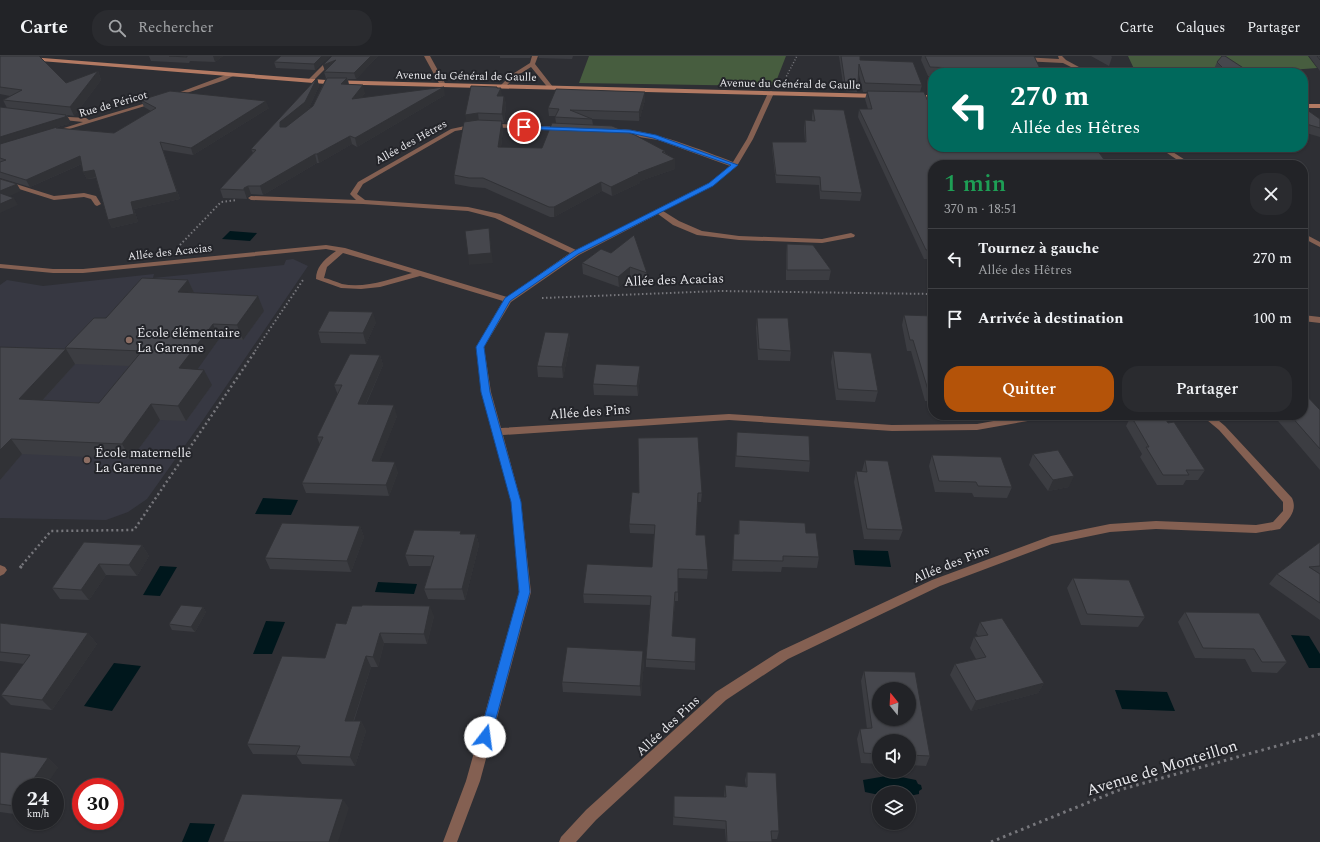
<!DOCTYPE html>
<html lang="fr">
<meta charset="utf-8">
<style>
:root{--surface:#222327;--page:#2a2b2f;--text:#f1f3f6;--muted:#a2a4a7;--line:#3f4044;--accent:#b45309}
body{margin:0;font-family:Spectral,serif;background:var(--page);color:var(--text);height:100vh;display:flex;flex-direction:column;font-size:15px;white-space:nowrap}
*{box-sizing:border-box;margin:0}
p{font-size:13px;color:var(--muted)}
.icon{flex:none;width:22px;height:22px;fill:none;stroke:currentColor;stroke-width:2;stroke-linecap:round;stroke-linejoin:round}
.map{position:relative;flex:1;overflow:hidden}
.details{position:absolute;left:928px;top:104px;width:380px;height:260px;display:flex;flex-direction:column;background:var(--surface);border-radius:16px;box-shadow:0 1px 3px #0004,0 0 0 1px var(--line)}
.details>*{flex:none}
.hud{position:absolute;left:928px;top:12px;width:380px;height:84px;border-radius:16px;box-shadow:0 1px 3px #0004,0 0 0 1px var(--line);background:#00695c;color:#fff;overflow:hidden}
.needle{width:26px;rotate:342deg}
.tools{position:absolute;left:872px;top:626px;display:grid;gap:8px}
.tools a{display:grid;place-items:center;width:44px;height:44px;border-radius:50%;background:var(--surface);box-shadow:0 1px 3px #0004,0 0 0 1px var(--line);font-size:20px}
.speed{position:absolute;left:12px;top:722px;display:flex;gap:8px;font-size:20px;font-weight:700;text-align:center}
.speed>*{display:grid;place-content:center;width:52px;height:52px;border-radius:50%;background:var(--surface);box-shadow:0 1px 3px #0004,0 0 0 1px var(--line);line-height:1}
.speed small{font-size:10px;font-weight:400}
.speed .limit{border:6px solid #d22;background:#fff;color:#111}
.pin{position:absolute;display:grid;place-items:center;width:34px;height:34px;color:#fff;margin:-17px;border:2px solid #fff;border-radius:50%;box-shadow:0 1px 4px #0007}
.me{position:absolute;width:44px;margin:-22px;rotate:15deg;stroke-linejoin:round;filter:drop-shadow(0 0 3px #0008)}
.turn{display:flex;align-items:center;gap:14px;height:84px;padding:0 16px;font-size:18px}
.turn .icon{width:52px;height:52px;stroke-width:2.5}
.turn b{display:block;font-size:28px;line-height:34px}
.round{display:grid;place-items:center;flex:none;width:42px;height:42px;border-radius:16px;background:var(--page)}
.headline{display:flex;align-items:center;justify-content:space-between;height:68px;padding:0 16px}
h1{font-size:24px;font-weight:600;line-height:30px;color:#1e9e55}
.primary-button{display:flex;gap:8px;margin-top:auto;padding:8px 16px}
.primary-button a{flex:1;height:46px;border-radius:16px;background:var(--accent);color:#fff;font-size:16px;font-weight:600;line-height:46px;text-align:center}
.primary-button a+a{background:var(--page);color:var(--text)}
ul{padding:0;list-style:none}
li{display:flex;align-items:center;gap:12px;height:60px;padding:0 16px;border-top:1px solid var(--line)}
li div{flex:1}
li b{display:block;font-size:15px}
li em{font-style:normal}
header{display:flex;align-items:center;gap:24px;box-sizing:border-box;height:56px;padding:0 20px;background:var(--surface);border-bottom:1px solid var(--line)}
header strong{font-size:19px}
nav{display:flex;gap:22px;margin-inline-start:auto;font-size:14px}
.search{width:280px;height:36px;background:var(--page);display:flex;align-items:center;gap:10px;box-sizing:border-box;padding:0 14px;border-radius:16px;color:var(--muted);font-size:15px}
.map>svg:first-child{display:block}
</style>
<header>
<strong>Carte</strong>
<div class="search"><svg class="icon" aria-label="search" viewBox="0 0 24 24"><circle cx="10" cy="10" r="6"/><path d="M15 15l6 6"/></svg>Rechercher</div>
<nav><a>Carte</a><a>Calques</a><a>Partager</a></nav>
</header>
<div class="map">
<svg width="1320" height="786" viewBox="0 0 1320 786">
<rect width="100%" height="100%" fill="#2e2f34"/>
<path fill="#373842" d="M293,203L308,210L203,364L147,443L128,456L106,464L0,462V229L7,224L43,230L154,218L153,222L284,209L286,204Z"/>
<path fill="#475d3f" d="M589,0H786L775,28L765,30L579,27Z
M1128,0H1308L1317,12L1252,17H1118L1135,15Z"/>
<path fill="#00171c" d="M230,175L257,177L250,185L222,183Z
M263,442L298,444L291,459L255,458Z
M853,494L888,495L891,511L855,509Z
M160,510L177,511L160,540L143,539Z
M378,526L417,528L414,538L375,536Z
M266,565L285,566L272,598H253Z
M1291,579L1309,580L1320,598V612H1309Z
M114,607L141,610L112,655L84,650Z
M1115,634L1167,636L1175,655L1122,653Z
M886,720L901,721L916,724L918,728L921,729L922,733L919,735V738L909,740V737H879V739L865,736L863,724Z
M190,767L215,768L208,786H182Z"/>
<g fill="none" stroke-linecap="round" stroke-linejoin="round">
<path stroke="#77777c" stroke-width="1.5" stroke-dasharray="1 2" stroke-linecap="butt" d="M785,23L797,0"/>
<path stroke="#77777c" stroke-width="2" stroke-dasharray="1.5 2.5" stroke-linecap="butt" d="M180,189L221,146L237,144
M542,242L720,235L933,238
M255,295L303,224"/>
<path stroke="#77777c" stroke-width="2.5" stroke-dasharray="2 3" stroke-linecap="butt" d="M22,509L51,475L134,474L256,294"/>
<path stroke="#77777c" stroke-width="3" stroke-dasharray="2.5 4" stroke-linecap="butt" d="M20,512L23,508
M991,786L1119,734L1320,678"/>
<path fill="#846052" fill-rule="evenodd" d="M1069,91H1161L1168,93L1165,95L1072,93Z
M1303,259L1320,261V267L1303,265Z"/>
<path fill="#846052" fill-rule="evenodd" d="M332,0H338L312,26H308V24Z
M424,0H430L446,29L445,30L440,29Z
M532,0H538L535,8L553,31V33H549L531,11L515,21L504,32H500V30L511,19L530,7Z
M1058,0H1062L1066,4L1090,17H1083L1063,7L1022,5L1019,3L1022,1L1059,3Z
M231,17L234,19L233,20L225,24L172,42L167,41Z
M771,35L774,37L753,83L737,110L713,129L663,155L679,165L702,175L739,180L822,183L851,177L855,179L854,181L822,187L739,184L697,179L673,169L658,158L579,199L511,246L484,291L491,336L501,372L729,358L892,369L977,368L1027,359H1050L1045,362L977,374L892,375L729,364L503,379L521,446L531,536L480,725L457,786H443L466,725L519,536L511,446L481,336L476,291L503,245L420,220L380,231L361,233L341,232L316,223C316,210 326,202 336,195L326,193L83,217H53L0,212V208L53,213H83L326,189L345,192L507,241L570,197L495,162L468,155L363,148L251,144L248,142L251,140L356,144L350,138L358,126L451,73L479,67L563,71L566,73L565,74L479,71L455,75L363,128L357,138L365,144L468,151L500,158L576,194L709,127L730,110L658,84L613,77L611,76V74C641,69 703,95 733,106L747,83L768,37ZM343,197L412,217C390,223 365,233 342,228C336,226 330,223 324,222L327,211Z
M153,45L158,46L53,78L48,77L83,66L54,63L51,61L52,60L86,62L89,64Z
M1158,91H1165L1193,109H1185Z
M0,123L54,140L84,137L96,140L101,148L97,150L95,149L91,143L84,141L54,144L0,127Z
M1303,177L1320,186V191L1303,182Z
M1201,359H1212L1225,370L1292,442C1298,455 1288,464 1280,473L1256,477L1156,473L1110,476L1052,488L940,530L788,603L726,644L596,764L576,786H559L561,781L586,754L716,636L780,595L932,524L1051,480L1110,468L1156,465L1256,469L1273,466L1283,455V446L1219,374Z
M0,509L5,511L7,514L4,518L0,520Z"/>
<path fill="#b37a63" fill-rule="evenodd" d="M30,1L326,24L879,38L882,40L879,42L326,28L28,4L27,3Z
M913,39H933V43L911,42V40Z
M1303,48H1320V52H1303Z"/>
</g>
<path fill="#3c3d42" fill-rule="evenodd" d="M0,0L66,27L98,15L101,24L74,60L67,59L70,65L68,68L57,71L58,72L114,77L151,55L144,51L141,44L269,52L193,99L163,94L180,143L134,153L138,166L112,172L108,164L96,122L87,123L83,116L82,108L30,131L0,122V51L7,52L3,44L10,40L0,38Z
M149,0H223L215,6L190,5L189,7L151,5Z
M330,0L315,14L276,12L274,6Z
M378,0L356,23H348L349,29L365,37L361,42L445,39L357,91L352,88L319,107H317L263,139L251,138L247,141V143L223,142L220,133L253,97L251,93L317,22L319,30L308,54L313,50L326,22L324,16L325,15L323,9Z
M500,0H531L530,2H500Z
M538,0H573L572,3L539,2Z
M839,0H860V4L922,29L920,36L932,55L1108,109H933V203H924L858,61L859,53H868L865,43L867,36H863L859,19L857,36L844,35Z
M922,0H1034L1042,17H933V20H928L921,4Z
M1091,0H1111L1112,1L1109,10Z
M1309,0H1320V15Z
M1217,6L1251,17H1218L1214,13Z
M498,32L502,40H504L506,49L504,67H502L503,74L501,91L542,92L556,67L555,60H549L548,52L645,36V44L639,65L592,63L593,69L665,95V97L675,103V113L640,125V127L612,140L602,135L554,161H550L485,132L471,131L455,128L454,119L466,66Z
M1303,51L1320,72V81L1303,76Z
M813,53L862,137L860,145L820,143L819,129L776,127L772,93V86H805L804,72L805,64L812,65V60Z
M787,188L831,214L829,224H786V198Z
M601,193L647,217V227L630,221L619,231L583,218L582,207Z
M188,224L194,237L264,255L243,284L219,283L197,313L212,329L186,365L160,364L131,403L22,398L0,424V291L65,293L106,262ZM75,308L130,310L99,347L43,344Z
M904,259L933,260V345H925L911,295H907L902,269Z
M757,262L791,295L790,305L758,304L756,272Z
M376,266L366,288L321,287L318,276Z
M569,277L570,287L563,322L538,321L537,310Z
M833,295L878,335L875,346L836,344L831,306Z
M380,299L383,309L366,349L397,360L379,405L398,416L389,440L306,437L302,427L320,389L317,381L338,339L334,329Z
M640,320L638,340L594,339L593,328Z
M1320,354V414L1273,359H1303Z
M1131,360L1168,367L1205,414L1198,424H1186L1183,429H1157L1140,401L1142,398L1126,370Z
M737,376L810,405L809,416L735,411Z
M1033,398L1069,431L1048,435L1029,409Z
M932,399L1012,431L1007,442L974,441L972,437L935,436L929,410Z
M865,404L903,474L899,484L864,483L854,426L856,415H862Z
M632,436L702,437L701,446H698L696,479L708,514L707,523L678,522V545H675L672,580L696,582L695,614L646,611V603L650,549L584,547L583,538L652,511L654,478L630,477L629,468Z
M739,464L806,477L819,501L817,512L782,511L781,516L732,515L734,478H738Z
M360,470L364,481L351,516L270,513L265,502Z
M461,478H476L479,489L465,544L428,543L424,533L431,510H409L405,499Z
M84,486L142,489L149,500L137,520L106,519L89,544L60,543L52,532Z
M1320,486V564L1269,528L1277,518Z
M1073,522L1145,561L1138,571L1081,569L1067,532Z
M203,551L206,556L195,576L172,574L169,568Z
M1185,556L1287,606L1277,617L1252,616L1245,603L1195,602L1178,566Z
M434,560L427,588L384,587L378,611H371L354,665H361L366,675L355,710L302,708L296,699L253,698L247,688L325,602L346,568Z
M980,566L1044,627L1038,637L971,655L950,619L955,608L976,603L970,592L974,581L978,580L976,577Z
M0,567L88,577L97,588L52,654L11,649L1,639L24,608L0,605Z
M644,605L641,640L563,636L562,626Z
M864,615L930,700L926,710L909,709V685H879V708L861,707L857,683L860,673H867L861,625Z
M0,696L48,702L58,712L21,731V759L0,756Z
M747,716L779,775L777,783H772V786H726L725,773L673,769L674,740L724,741L725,729L746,731L745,724Z"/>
<path fill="#313236" d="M213,0H223L215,6Z
M322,0H330L315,14L314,8Z
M371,0H378L356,23L354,17Z
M336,4L325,15L323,9Z
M98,15L101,24L74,60L70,51Z
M317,22L319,30L308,54L283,75L280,71V66Z
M347,22L349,30L341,28Z
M363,29L365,37L354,51L352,43Z
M444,31L445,39L357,91L355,82Z
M497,31L498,37L501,32L502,41L498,49L497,32Z
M645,36V44L639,65V56Z
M504,40L506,49L504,67L502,58Z
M266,45L269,52L193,99L191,92Z
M478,57L479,66L467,68L465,59Z
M66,59L70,65L68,68L57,71L60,77L0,89V81Z
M502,65L503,74L500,100L498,91Z
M350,80L352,88L319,107L317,98Z
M160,86L180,143L134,153L138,166L112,172L108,164Z
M315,98L317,107L263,139L260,130Z
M80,100L84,107L30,131L26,124Z
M675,103V113L640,125V127L612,140L611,131L638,117Z
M94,114L97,121L87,123L83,116Z
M601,126L602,135L554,161V151Z
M17,128L21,135L1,144L0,141V135Z
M248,130L251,138L247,141V143L244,134V132Z
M14,142L18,149L0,157V148Z
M489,172L493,207L469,209L468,199Z
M630,211V221L619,231L618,221Z
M188,224L195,239L178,236Z
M258,240L264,255L243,284L237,269Z
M373,256L376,266L366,288L363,277Z
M213,268L219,283L187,328L179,312Z
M569,277L570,287L563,322L562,311Z
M66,293L75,308L29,359L19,343Z
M380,299L383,309L361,359L358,348Z
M640,310V320L638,340L637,330Z
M204,314L212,329L186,365L178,350Z
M151,348L160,364L131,403L122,388Z
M394,349L397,360L375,416L372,405Z
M11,383L22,398L0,424V394Z
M395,406L398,416L389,440L386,429Z
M1074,420L1069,431L1048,435L1053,424Z
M360,470L364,481L351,516L347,505Z
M476,478L479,489L465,544L462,533Z
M142,489L149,500L137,520L129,509Z
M99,508L106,519L89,544L81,534Z
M430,550L434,560L427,588L424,578Z
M203,551L206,556L195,576L191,571Z
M88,577L97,588L52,654L42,644Z
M380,577L384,587L378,611L373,601Z
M643,595L644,605L641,640L640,630Z
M366,600L371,611L350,675L345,665Z
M1044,627L1038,637L971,655L976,645Z
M361,665L366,675L355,710L350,701Z
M48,702L58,712L45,731H28Z
M21,742V755L15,750Z
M343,743L349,752L338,786H329Z"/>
<path fill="#46474d" stroke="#313236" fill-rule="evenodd" d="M0,0H39L66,27L98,15L70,51L3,44L22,34L0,31Z
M169,0H187V1Z
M281,0H322L314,8L274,6Z
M332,0H371L354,17L324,16L336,4L323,9Z
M841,0H860V4L913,6L922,29L865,27L859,8L858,27H845Z
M925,0H1034L1042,17H1020L1006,16L1005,14L930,11Z
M1222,0H1225L1251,17H1228L1217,6Z
M1317,0H1320V4Z
M317,22L305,46L280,66V71H286L313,50L327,22H347L341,28L363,29L352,43L444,31L355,82L350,80L317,98H315L260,130H248L244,132V134L220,133L256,94L251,93Z
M471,30L497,31V32H501L497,40H504L502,58L478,57L465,59Z
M556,33L645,36L639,56L570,54L592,63L555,61L559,53L548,52Z
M170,35L266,45L191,92L160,86L177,136L131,146L134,158L108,164L94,114L83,116L80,100L26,124L0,116V106L6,104L0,102V88L57,71L56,72L114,77L156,52L141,44Z
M867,35L924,36L932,55H933V91H1095L1108,109L1070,108L1068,106L1009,104L1012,109H933V157H930L933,163V194H926L859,53H872Z
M0,51L66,59L65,61L0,81Z
M1303,51L1320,63V72L1303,67Z
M813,53L844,54L862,137L821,135L820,121L776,119L772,86H806L805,64L815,65Z
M478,64L502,65L498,91L542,92L552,67L612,70L635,79L665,95L662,96L675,103L638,117H640L611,131L601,126L554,151H549L483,122H469L454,119L464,66Z
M0,123L17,128L0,135Z
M0,137L14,142L0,148Z
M489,172L491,197L468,199L465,175Z
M634,179L647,217L630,211L618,221L582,207L601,193L611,197Z
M787,188L813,189L831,214H787Z
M142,222L188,224L178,236L258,240L237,269L213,268L179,312L204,314L178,350L151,348L122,388L11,383L0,394V291L66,293L19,343L99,347L142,295L65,292L94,262H106Z
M329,255L373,256L363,277L318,276Z
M904,259L933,260V334H928L913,284H910Z
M757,262H788L791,295L759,293Z
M545,276L569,277L562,311L537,310Z
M833,295L871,297L878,335L838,333Z
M350,298L380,299L358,348L394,349L372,405L395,406L386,429L302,427L323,381H317L342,329H334Z
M596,308L640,310L637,330L593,328Z
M1303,336L1320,354V393L1290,359H1303Z
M1152,359H1163L1168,367L1174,366L1205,414H1186L1189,419H1163L1146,391H1149L1131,360Z
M737,376L809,380L810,405L736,400Z
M698,381L702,437H698L696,479H705L708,514L678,513V536H675L672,580L696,582L695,606L646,603L651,540L583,538L587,508L652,511L655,469L629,468L632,436L639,437L638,382Z
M1058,394L1074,420L1053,424L1033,398Z
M932,399L1001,401L1012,431L978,430L976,426L939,425Z
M865,404L888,405L903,474L867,473L856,415L867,416Z
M739,464L805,467L806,477H816L819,501L783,500V505L733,504L734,478H739Z
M282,467L360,470L347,505L265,502Z
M414,474L461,475L460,478H476L462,533H424L434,500L405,499Z
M84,486L142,489L129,509L99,508L81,534L52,532Z
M1320,486V510L1309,511L1320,518V547L1277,518Z
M1073,522L1129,524L1145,561L1087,558Z
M181,549L203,551L191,571L169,568Z
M362,549L430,550L424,578L380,577L373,601L366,600L345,665H361L350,701L296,699L300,690L247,688L282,600L325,602L336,567L346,568L352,550H362Z
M1185,556L1259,557L1287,606H1262L1254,593L1203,592Z
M1002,562L1044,627L976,645L955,608L986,601L974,581L988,579L980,566Z
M0,567L88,577L42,644L1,639L30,599L0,596Z
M567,591L643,595L640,630L562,626Z
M864,615L915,616L930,700L909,699V685H879V698L864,697L860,673L872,672ZM879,633H909V663H879Z
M0,696L48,702L28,731H21V742L15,750L0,748Z
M747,716L776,717L779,775H771L772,786H727L726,765L674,761V740L726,741L725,729L747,731Z
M242,738L343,743L329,786H223Z"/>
<path fill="#1a73e8" stroke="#114b97" d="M522,70L630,74L656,79L738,109L713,130L578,198L510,245L484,291L490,336L521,446L530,536L491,681L489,685L485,687L481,685L479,681L519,536L511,446L481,336L476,291L505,242L574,195L709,127L731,109L653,82L630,77L524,73L521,71Z"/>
<g fill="#8d6e63" stroke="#24252a" stroke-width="1.5">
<circle cx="129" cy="284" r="4"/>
<circle cx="87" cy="404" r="4"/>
</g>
<g text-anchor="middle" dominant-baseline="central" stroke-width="4" stroke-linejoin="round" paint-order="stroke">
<g font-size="11" fill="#e9e9ed" stroke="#24252a">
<text transform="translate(466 20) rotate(1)">Avenue du Général de Gaulle</text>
<text transform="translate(790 28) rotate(1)">Avenue du Général de Gaulle</text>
<text transform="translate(113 48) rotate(-16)">Rue de Péricot</text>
<text transform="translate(411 86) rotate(-29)">Allée des Hêtres</text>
<text transform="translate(170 196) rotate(-6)">Allée des Acacias</text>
</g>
<g font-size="13" fill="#e9e9ed" stroke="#24252a">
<text transform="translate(674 224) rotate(-2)">Allée des Acacias</text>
<text transform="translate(590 356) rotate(-4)">Allée des Pins</text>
<text transform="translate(951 508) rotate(-22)">Allée des Pins</text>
<text transform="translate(668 670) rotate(-43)">Allée des Pins</text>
</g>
<g font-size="13" fill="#e9e9ed" stroke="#24252a" text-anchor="start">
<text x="137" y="277">École élémentaire<tspan x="137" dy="15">La Garenne</tspan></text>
<text x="95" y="397">École maternelle<tspan x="95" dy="15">La Garenne</tspan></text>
</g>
<g font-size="16" fill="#e9e9ed" stroke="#24252a">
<text transform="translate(1162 712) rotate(-17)">Avenue de Monteillon</text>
</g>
</g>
</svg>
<div class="tools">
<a><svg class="needle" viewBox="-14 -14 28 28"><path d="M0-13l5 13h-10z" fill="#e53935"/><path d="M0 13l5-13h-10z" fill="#a2a4a7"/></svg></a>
<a><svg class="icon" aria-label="sound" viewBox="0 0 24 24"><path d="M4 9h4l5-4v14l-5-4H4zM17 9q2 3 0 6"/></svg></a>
<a><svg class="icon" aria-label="layers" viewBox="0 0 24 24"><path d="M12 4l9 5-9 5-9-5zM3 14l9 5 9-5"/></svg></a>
</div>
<div class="speed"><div>24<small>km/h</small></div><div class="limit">30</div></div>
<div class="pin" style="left:524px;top:71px;background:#d93025"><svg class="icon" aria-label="arrive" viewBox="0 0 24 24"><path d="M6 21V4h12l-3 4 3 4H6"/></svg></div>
<svg class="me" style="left:485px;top:681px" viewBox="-20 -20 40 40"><circle r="19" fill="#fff"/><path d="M0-13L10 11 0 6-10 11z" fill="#1a73e8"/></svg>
<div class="hud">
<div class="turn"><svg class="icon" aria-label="left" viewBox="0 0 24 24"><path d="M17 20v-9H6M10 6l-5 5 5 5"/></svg><div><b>270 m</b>Allée des Hêtres</div></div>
</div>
<section class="details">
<div class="headline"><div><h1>1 min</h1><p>370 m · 18:51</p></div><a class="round"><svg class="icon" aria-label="close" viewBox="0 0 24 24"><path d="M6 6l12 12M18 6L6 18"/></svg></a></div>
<ul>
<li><svg class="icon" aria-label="left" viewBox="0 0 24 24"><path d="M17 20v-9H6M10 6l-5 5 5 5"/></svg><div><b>Tournez à gauche</b><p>Allée des Hêtres</p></div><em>270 m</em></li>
<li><svg class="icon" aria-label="arrive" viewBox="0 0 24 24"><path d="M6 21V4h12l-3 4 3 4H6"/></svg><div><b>Arrivée à destination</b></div><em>100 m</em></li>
</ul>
<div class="primary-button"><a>Quitter</a><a>Partager</a></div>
</section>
</div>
